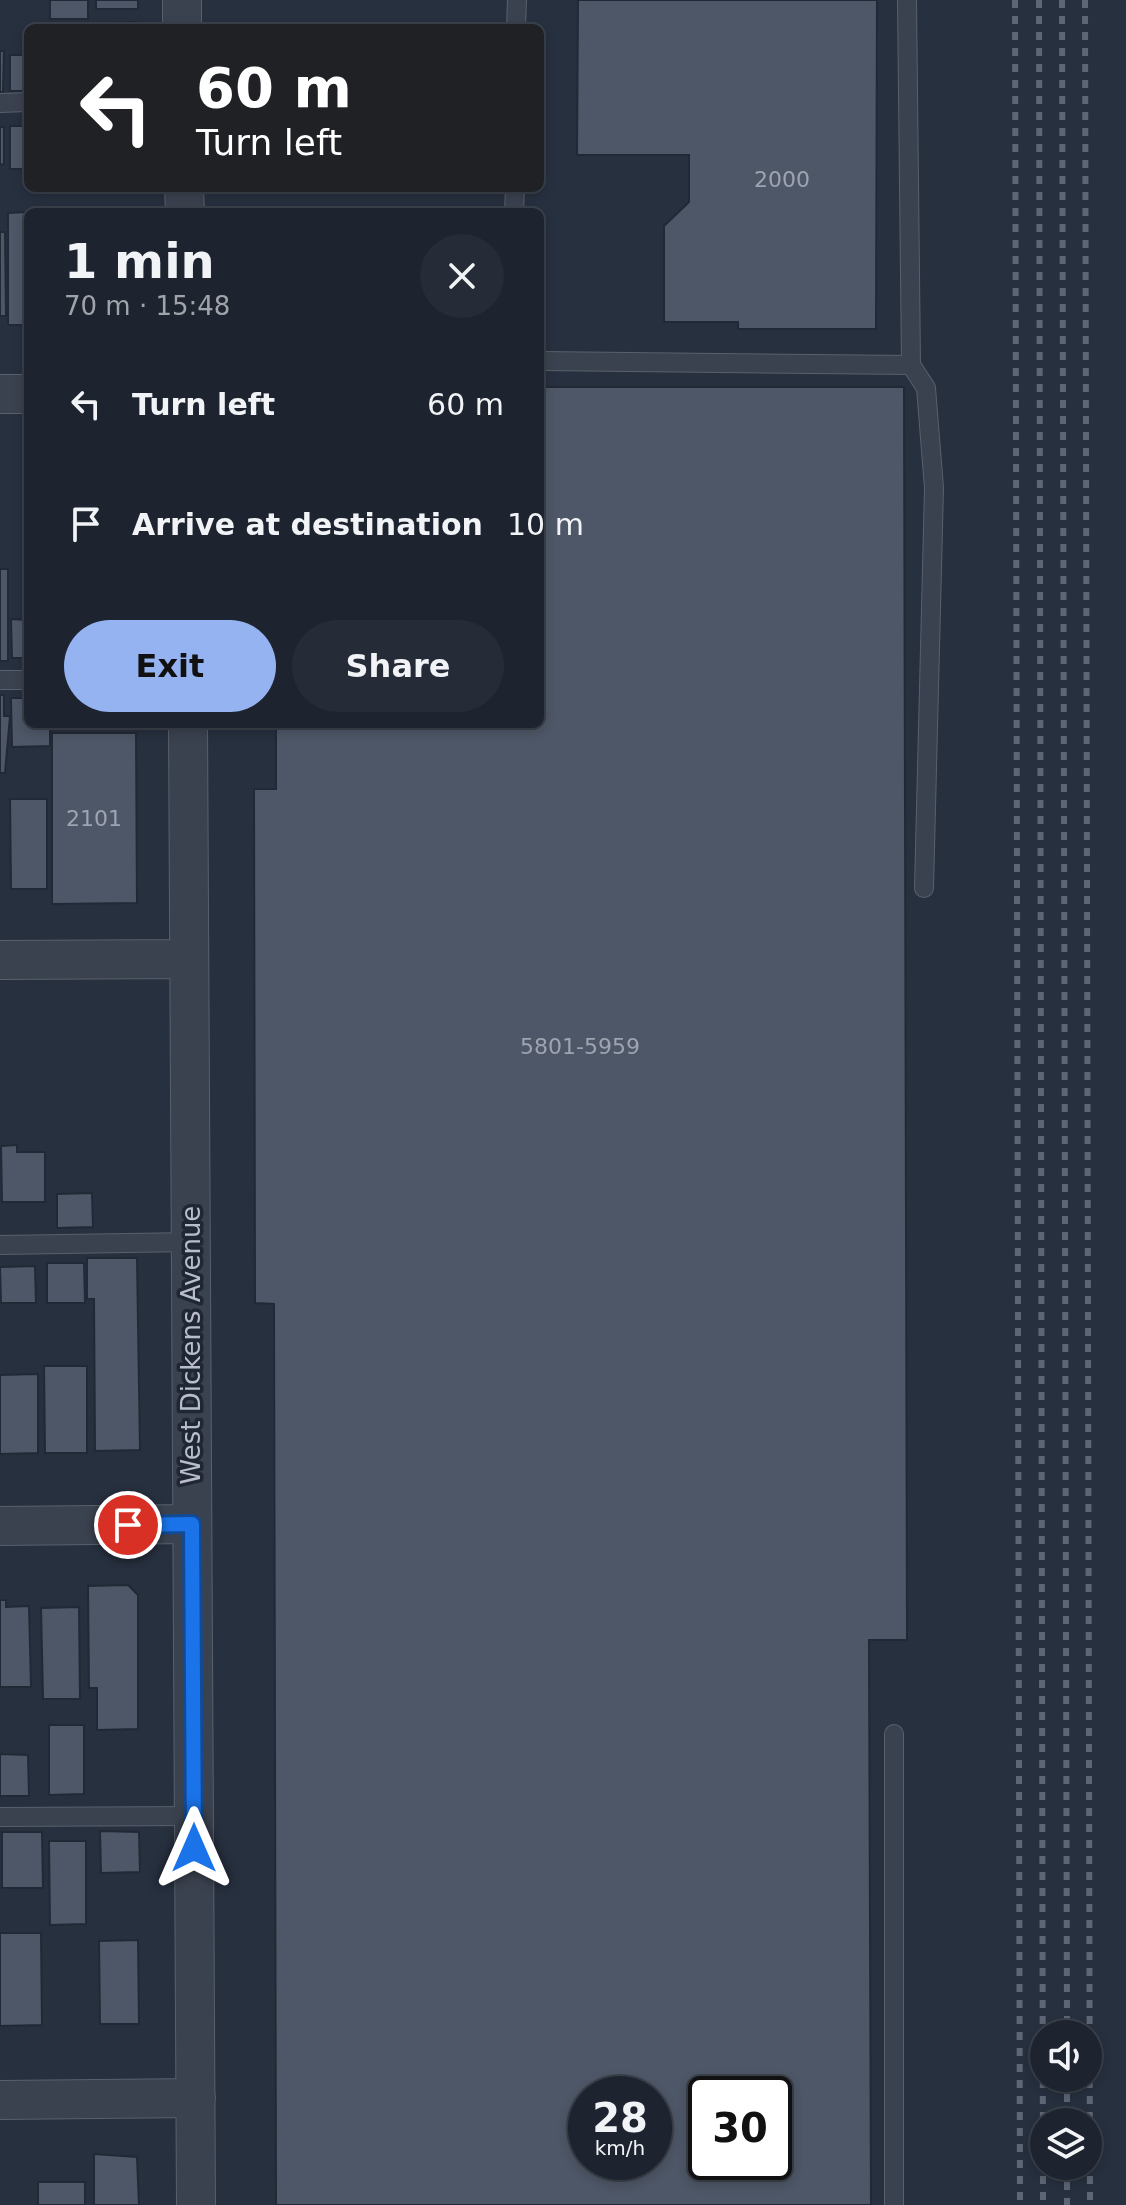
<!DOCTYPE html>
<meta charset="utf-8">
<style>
:root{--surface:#1d242f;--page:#252c37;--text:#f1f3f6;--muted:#a0a4aa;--line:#3b414b;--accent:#95b3f1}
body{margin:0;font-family:"DejaVu Sans",sans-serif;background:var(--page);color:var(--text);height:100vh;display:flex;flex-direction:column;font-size:30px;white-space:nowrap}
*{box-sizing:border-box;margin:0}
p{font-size:26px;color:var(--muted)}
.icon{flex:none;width:44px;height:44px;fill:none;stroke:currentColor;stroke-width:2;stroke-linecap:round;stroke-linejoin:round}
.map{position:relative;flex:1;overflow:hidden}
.details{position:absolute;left:24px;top:208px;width:520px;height:520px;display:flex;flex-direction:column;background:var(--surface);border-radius:12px;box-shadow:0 4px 12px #0003,0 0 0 2px var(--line)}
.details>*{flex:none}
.top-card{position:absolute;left:24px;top:24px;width:520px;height:168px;border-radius:12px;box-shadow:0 4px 12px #0003,0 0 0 2px var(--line);background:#202124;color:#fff;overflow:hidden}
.fabs{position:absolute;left:1030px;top:2020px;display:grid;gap:16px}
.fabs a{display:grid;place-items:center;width:72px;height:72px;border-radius:50%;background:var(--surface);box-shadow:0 4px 12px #0003,0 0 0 2px var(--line);font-size:40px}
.speed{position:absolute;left:568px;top:2076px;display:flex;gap:16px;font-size:40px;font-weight:700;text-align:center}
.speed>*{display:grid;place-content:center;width:104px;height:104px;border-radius:50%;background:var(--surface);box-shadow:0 4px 12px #0003,0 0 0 2px var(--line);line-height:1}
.speed small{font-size:20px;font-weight:400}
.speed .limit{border:4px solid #111;border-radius:12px;background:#fff;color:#111}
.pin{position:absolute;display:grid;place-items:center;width:68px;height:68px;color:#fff;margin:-34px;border:4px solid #fff;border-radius:50%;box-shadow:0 2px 8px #0007}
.me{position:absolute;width:88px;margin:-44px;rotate:0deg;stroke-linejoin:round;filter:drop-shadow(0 0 6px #0008)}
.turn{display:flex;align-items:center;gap:28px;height:168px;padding:0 40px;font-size:36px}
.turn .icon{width:104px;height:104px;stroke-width:2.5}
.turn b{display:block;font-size:56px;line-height:68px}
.round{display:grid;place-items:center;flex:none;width:84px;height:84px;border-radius:42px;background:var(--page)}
.headline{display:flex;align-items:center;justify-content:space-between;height:136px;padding:0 40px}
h1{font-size:48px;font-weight:600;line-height:60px}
.action{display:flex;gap:16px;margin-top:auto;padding:16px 40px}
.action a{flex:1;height:92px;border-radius:48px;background:var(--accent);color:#111;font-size:32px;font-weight:600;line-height:92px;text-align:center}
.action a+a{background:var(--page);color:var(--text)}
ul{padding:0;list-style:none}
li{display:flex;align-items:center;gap:24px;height:120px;padding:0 40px}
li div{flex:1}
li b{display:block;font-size:30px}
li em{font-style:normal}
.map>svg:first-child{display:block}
</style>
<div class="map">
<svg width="1126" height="2205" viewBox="0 0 1126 2205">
<rect width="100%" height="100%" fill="#27303f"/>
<path fill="#4e5767" stroke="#222936" stroke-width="2" fill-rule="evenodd" d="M50,0H88V19H50Z
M96,0H138V9H96Z
M578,0H877L876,329H738V322H664V226L689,202V155H577Z
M137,22V28H93V23Z
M0,51H4L3,92H0Z
M10,55H28V91H10Z
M10,126H28V169H10Z
M0,127H4V164L0,165Z
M28,212V325H8V213Z
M0,232H5L6,316H0Z
M540,387H904L907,1640H869L871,2205H276L274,1304L255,1303L254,789H276V724H540ZM586,2094H654V2162H586ZM706,2094H774V2162H706Z
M0,569H8V661H0Z
M11,619L28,620V658H12Z
M0,695H4V716H10L5,773H0Z
M11,698H28V724H50V746L12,747Z
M52,733H136L137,903L52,904Z
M10,799H47V889H11Z
M17,1145V1152H45V1202H2L1,1146Z
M92,1193L93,1227L57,1228V1194Z
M87,1258H137L140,1450L95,1451L94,1299H87Z
M47,1263H84L85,1303H47Z
M35,1266L36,1303H1L0,1267Z
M44,1366H87V1453H45Z
M38,1374V1453L0,1454V1375Z
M128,1585L138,1595V1729L97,1730V1688H89L88,1586Z
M0,1600H6V1607L29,1606L31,1687H0Z
M79,1607L80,1699H43L41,1608Z
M49,1725H84V1794L49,1795Z
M0,1754L28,1755L29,1796H0Z
M100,1831L139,1832L140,1872L101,1873Z
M2,1832H42L43,1888H2Z
M49,1841H86V1924L50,1925Z
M0,1933H41L42,2025L0,2026Z
M138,1940L139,2024H100L99,1941Z
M94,2154L137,2157L139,2205H94Z
M38,2182H85V2205H38Z"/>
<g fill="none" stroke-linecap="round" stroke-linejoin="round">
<g stroke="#59606c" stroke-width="20">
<path id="service" d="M907,0L911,365L926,388L934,488L924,888
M516,28L517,0
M0,103L28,102
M514,212L515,188
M540,361L911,365
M0,680H28
M0,1245L191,1242
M0,1817L194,1816
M894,2205V1734"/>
</g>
<g stroke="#59606c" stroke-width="40">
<path id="minor" d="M182,0V28
M184,188L185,212
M0,394H28
M188,724L196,2205
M0,960L189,959
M0,1526L192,1524
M0,2100L196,2098"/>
</g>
<use href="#service" stroke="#3b424f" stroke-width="18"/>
<use href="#minor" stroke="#3b424f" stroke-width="38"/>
<path stroke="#5e6675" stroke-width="6" stroke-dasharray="8 8" stroke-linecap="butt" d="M1015,0L1020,2205
M1039,0L1043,2205
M1062,0L1067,2034
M1085,0L1090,2205
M1067,2078V2122
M1067,2166V2205"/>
</g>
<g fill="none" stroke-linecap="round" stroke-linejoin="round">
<g stroke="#114b97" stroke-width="20">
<path id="route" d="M128,1525L192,1524L194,1848"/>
</g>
<use href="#route" stroke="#1a73e8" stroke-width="14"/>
</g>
<g text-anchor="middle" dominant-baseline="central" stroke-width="7" stroke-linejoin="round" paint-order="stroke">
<g font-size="22" fill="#9ea4b0">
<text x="782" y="179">2000</text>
<text x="94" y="818">2101</text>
<text x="580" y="1046">5801-5959</text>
</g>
<g font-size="26" fill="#b8bdc9" stroke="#202734">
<text transform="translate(191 1345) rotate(-90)">West Dickens Avenue</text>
</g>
</g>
</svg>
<div class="fabs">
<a><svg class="icon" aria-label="sound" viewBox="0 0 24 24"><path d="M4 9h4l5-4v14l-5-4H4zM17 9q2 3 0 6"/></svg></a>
<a><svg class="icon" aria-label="layers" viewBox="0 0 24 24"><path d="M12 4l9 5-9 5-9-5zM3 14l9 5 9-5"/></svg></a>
</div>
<div class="speed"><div>28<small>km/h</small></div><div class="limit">30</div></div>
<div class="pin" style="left:128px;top:1525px;background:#d93025"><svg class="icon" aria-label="arrive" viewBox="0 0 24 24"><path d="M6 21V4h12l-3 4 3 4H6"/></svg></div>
<svg class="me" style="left:194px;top:1848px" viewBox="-20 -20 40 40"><path d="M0-17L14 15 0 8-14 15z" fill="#1a73e8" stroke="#fff" stroke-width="4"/></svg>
<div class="top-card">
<div class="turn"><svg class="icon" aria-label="left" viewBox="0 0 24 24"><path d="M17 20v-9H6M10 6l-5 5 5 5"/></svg><div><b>60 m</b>Turn left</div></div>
</div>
<section class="details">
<div class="headline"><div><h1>1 min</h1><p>70 m · 15:48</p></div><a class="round"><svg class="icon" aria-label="close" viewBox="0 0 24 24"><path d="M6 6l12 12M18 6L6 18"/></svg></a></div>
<ul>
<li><svg class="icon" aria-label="left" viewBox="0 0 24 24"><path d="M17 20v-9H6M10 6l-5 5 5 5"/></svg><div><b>Turn left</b></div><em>60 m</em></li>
<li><svg class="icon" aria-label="arrive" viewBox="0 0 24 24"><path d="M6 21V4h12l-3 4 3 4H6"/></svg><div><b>Arrive at destination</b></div><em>10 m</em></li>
</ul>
<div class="action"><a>Exit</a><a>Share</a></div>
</section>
</div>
